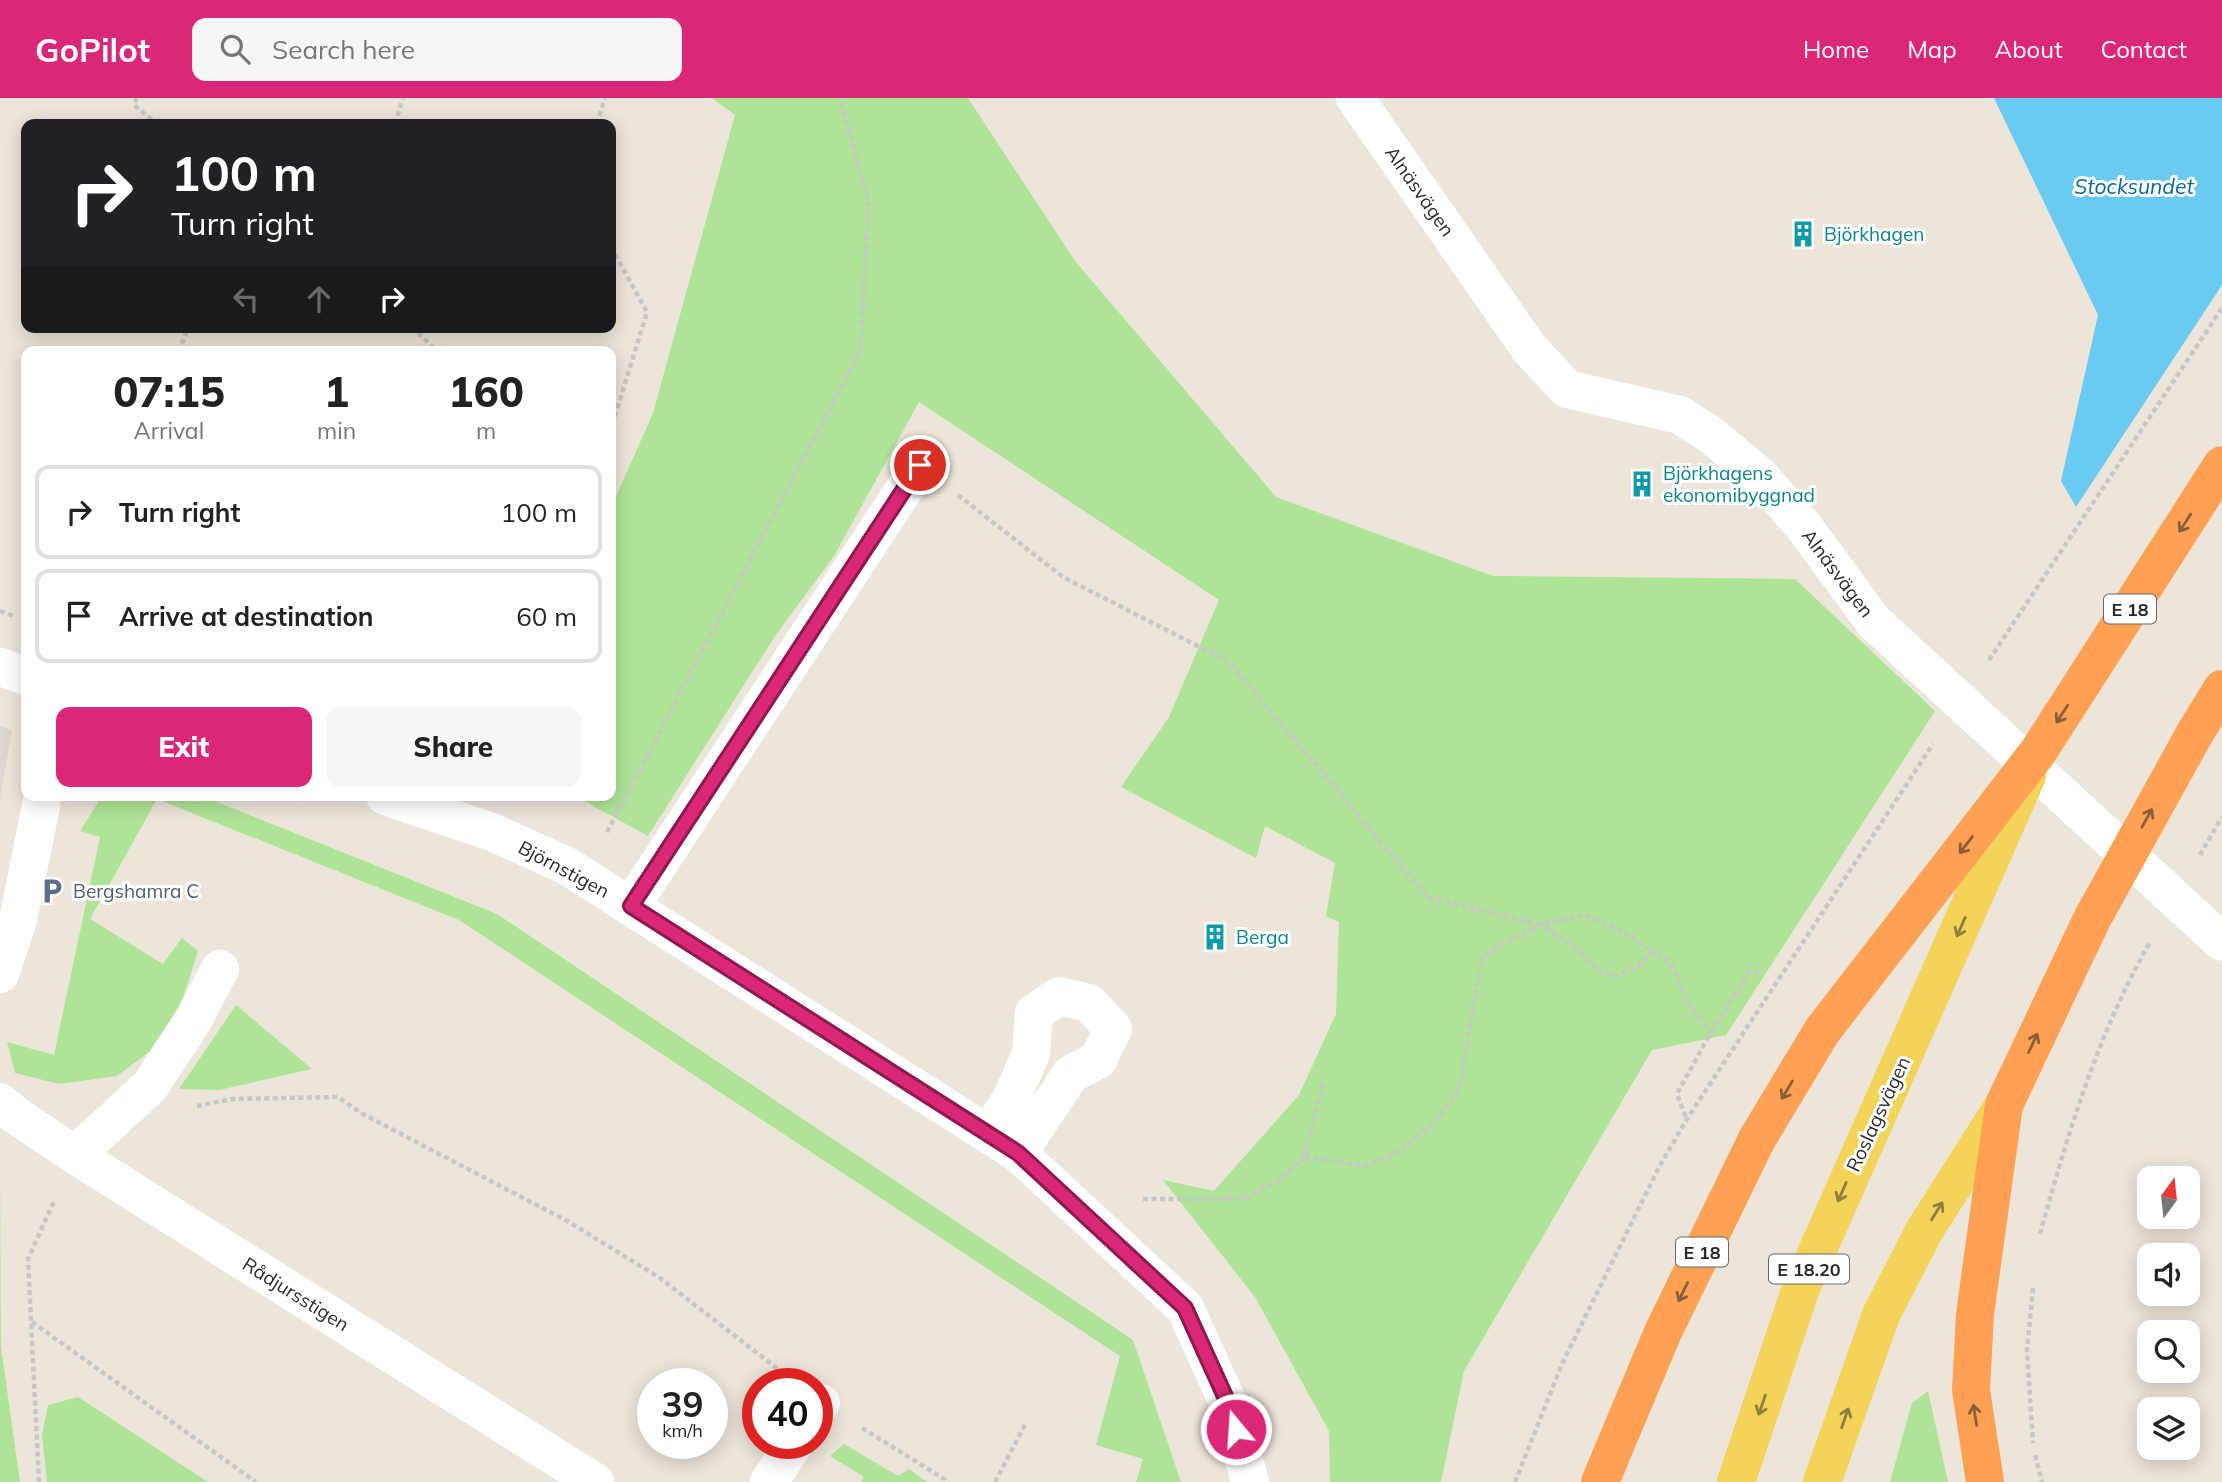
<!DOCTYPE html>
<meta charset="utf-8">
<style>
:root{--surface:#fff;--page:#f6f6f6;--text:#222;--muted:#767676;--line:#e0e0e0;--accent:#db2777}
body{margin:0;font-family:Mulish,sans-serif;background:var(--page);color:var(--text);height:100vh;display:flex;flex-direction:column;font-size:26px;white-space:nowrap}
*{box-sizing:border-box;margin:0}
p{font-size:23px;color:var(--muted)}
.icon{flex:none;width:38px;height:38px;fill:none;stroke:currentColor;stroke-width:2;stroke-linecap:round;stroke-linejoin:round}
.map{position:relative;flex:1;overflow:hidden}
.sheet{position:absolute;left:21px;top:248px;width:595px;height:455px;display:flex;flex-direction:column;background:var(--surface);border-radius:14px;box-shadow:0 4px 18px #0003}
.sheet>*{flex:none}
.top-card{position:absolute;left:21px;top:21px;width:595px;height:214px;border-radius:14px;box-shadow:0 4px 18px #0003;background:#202124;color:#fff;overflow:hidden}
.needle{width:46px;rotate:15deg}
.fabs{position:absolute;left:2137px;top:1068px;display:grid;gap:14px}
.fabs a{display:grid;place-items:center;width:63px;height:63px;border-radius:14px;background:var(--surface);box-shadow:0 4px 18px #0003;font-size:35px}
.speed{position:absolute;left:637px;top:1270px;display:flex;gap:14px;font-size:35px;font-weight:700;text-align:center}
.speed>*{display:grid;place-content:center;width:91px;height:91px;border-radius:50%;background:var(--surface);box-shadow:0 4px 18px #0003;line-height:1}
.speed small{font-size:18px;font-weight:400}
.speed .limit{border:10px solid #d22;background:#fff;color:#111}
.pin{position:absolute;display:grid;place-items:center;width:60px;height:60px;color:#fff;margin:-30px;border:4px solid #fff;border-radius:50%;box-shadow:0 2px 7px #0007}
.me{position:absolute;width:77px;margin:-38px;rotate:342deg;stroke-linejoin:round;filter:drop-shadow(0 0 5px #0008)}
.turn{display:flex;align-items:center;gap:24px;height:147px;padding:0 35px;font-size:32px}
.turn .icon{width:91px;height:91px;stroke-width:2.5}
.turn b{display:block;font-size:49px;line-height:60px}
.lanes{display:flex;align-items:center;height:66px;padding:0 35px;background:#0003;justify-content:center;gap:35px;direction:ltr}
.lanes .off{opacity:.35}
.eta{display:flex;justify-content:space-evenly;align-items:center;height:119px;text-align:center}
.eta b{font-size:42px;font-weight:800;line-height:49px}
.button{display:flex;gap:14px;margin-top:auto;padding:14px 35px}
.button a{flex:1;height:80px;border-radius:14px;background:var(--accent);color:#fff;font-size:28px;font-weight:800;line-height:80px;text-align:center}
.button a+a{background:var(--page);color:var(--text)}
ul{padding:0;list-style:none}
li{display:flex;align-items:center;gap:21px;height:94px;margin:0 14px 10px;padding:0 21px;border:4px solid var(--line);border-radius:14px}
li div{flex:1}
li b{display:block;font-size:26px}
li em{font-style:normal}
header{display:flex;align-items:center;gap:42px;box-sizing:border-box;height:98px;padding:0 35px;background:var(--accent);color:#fff}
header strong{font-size:33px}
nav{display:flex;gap:38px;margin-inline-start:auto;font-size:24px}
.search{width:490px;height:63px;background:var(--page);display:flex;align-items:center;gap:18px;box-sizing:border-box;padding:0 24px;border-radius:14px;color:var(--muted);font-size:26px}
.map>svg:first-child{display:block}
</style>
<header>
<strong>GoPilot</strong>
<div class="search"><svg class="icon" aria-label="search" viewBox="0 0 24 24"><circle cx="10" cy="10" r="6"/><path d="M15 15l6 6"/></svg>Search here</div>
<nav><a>Home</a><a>Map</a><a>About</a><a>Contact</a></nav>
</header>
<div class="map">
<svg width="2222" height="1384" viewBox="0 0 2222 1384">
<rect width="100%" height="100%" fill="#ece5da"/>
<path fill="#aee495" d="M712,0H968L1075,163L1276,399L1493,478L1795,481L1935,613L1726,937L1652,952L1464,1273L1441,1384H1330L1329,1333L1255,1199L1163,1082L1214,1093L1299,997L1336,916L1339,824L1326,818L1335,765L1265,728L1256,760L1121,689L1169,619L1219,502L919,304L834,458L775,538L648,738L575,698H611V410L653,315L735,17Z
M102,698H202L497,816L1133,1242L1181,1384H1136L1143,1361L1096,1347L1120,1258L459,822L157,701L90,821L163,866L182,840L198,853L181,906L149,954L117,978L59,986L15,975L7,944L54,957L100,739L80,733Z
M236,907L312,971L219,992L179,991Z
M0,1068L1,1249L20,1384H0Z
M1928,1293L1948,1384H1890L1912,1305Z
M78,1299L208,1384H47L42,1337L48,1307Z
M844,1346L898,1378L909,1371L927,1384H861L864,1379L830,1358Z"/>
<path fill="#dcd8d1" d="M0,628L12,632L0,701Z"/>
<path fill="#6acaf1" d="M1994,0H2222V659L2061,383L2098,217Z"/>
<path fill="#ece5da" d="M2222,187V662L2074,412Z"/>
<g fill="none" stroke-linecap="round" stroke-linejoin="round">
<path stroke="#c7c7c7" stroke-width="4.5" stroke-dasharray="5 3.5" stroke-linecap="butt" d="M137,0L134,7L157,26
M395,26L403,0
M597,26L605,0
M611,149L647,214L611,331
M412,229L438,254
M179,254L188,229
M958,397L1063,479L1229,564L1427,799L1541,827L1584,817L1616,830L1654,854
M0,513L16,519
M1989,562L2222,210
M607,734L860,253L869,105L840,0
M2200,757L2222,719
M1711,934L1750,873H1763
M197,1008L232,1001L338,999L361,1015L569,1124L660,1180L783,1275
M1305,1059L1365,1068L1394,1057L1434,1025L1459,991L1482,860L1497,849L1541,827L1570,846L1599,873L1616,878L1638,868L1654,854L1671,865L1688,906L1711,934L1677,996L1686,1020
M1143,1101H1242L1276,1084L1305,1059L1323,986
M2040,1136C2068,1035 2098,935 2150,844
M2033,1190L2027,1252L2033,1345
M32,1224L256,1384
M862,1330L949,1384
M2035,1357L2042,1384
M39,1384L28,1161L54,1103
M995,1384L1026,1325
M1515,1384L1562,1266L1659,1069L1687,1021L1933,646"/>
<path stroke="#fff" stroke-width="38" d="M1355,0L1529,250L1567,291L1680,317L1711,337L1760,378L1804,429L1874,524L2222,844
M0,569L26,578
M385,698L492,734L567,768L1018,1055L1185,1210L1228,1305L1250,1384
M631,808L920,367
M0,876L18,822L43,698
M0,1004L14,1016L75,1057L595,1384
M988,1036L1010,1003L1031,956L1034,915L1059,898L1089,905L1113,931L1098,962L1071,976L1018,1055
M75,1057L150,988L192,924L220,871
M817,1310L821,1305
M769,1384L794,1346"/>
<path stroke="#f3d358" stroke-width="38" d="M1736,1384L1801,1190L2027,678
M1822,1384L1881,1217L1924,1133L2004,1007"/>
<path stroke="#ffa152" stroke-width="38" d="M1600,1384L1663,1234L1757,1041L1822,933L2038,654L2222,367
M1985,1384L1971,1292L1975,1216L2004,1007L2092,821L2195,635L2222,591"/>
</g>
<defs><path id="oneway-shaft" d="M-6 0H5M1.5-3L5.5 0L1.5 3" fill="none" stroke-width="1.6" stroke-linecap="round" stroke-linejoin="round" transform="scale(1.75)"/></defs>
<g stroke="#895f3b">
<use href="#oneway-shaft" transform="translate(2185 425) rotate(123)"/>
<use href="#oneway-shaft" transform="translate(2062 616) rotate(123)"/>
<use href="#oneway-shaft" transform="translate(2147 720) rotate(-61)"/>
<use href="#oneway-shaft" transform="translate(1966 747) rotate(128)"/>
<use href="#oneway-shaft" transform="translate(2033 945) rotate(-65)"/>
<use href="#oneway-shaft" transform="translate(1787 992) rotate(121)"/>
<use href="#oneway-shaft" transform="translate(1683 1194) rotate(116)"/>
<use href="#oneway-shaft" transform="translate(1975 1317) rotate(-99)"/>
</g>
<g stroke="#8e7e40">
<use href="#oneway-shaft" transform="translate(1961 829) rotate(114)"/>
<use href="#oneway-shaft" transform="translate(1842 1094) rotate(114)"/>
<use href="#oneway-shaft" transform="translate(1937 1113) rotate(-58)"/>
<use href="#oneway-shaft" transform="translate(1762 1307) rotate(109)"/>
<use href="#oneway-shaft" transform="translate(1845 1320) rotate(-71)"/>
</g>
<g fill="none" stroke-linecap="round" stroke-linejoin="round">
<g stroke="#8e194d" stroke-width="18">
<path id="route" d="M920,367L631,808L1018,1055L1185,1210L1228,1305L1236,1331"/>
</g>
<use href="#route" stroke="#db2777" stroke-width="12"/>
</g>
<defs>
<g id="building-bare" transform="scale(2.1)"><path d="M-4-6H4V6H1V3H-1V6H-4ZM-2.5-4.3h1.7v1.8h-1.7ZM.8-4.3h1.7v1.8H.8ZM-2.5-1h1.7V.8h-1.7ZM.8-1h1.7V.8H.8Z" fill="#0f9aa8" stroke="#fff" stroke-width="2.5" paint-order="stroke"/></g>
<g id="parking-bare" transform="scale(2.1)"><path d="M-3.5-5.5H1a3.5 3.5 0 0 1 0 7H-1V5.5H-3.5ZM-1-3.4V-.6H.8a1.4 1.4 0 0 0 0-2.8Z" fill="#5c6f8a" stroke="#fff" stroke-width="2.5" paint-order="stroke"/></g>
</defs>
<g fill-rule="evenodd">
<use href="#building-bare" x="1803" y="136"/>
<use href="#building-bare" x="1642" y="386"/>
<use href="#parking-bare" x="52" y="793"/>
<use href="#building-bare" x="1215" y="839"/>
</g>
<g text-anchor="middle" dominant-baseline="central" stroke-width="6" stroke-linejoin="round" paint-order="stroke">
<g fill="#fff" stroke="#696969" stroke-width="2">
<rect x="2104" y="496.5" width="52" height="29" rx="5"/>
<rect x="1676" y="1139.5" width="52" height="29" rx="5"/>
<rect x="1769" y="1156.5" width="80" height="29" rx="5"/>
</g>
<g font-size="18" font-weight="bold" fill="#292929">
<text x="2130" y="511">E 18</text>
<text x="1702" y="1154">E 18</text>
<text x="1809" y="1171">E 18.20</text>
</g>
<g font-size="19" fill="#292929" stroke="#fff">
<text transform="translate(1420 93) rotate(55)">Alnäsvägen</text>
<text transform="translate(1838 475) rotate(53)">Alnäsvägen</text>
<text transform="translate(564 771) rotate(28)">Björnstigen</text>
<text transform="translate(1878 1016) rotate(-65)">Roslagsvägen</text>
<text transform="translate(296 1196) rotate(32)">Rådjursstigen</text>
</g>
<g font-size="19" fill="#0d838f" stroke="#fff" text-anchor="start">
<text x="1824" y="136">Björkhagen</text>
<text x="1663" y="375">Björkhagens<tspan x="1663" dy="22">ekonomibyggnad</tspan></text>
<text x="1236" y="839">Berga</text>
</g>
<g font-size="19" fill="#4e5e75" stroke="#fff" text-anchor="start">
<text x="73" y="793">Bergshamra C</text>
</g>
<g font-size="21" font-style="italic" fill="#0a679c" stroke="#fff">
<text x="2134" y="88">Stocksundet</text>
</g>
</g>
</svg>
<div class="fabs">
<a><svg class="needle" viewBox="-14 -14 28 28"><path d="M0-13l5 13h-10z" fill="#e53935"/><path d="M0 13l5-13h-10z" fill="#767676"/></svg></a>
<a><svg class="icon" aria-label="sound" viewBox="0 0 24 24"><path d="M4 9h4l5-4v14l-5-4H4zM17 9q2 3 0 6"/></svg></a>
<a><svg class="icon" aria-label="search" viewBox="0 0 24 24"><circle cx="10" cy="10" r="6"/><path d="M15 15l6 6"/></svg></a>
<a><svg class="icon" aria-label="layers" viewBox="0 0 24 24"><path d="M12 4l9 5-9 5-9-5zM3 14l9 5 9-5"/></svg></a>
</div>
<div class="speed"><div>39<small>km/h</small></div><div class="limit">40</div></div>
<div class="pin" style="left:920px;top:367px;background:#d93025"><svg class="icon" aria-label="arrive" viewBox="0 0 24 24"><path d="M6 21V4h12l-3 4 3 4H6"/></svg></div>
<svg class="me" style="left:1236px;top:1331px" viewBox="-20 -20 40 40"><circle r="17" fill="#db2777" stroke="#fff" stroke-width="3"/><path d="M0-11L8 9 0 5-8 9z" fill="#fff"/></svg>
<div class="top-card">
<div class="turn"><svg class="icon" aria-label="right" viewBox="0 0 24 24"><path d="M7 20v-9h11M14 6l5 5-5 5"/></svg><div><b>100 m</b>Turn right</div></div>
<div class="lanes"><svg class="icon off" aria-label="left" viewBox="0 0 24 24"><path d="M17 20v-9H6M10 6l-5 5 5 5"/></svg><svg class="icon off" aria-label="ahead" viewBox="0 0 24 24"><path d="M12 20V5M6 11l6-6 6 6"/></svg><svg class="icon" aria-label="right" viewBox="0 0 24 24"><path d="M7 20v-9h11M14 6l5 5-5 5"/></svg></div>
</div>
<section class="sheet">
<div class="eta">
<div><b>07:15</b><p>Arrival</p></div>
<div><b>1</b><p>min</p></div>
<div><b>160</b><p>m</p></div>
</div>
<ul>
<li><svg class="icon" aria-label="right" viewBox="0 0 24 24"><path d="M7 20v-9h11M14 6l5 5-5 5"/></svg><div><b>Turn right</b></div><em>100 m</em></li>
<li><svg class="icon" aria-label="arrive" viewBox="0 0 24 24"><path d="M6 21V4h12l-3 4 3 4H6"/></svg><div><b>Arrive at destination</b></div><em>60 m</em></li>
</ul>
<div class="button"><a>Exit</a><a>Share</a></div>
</section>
</div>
